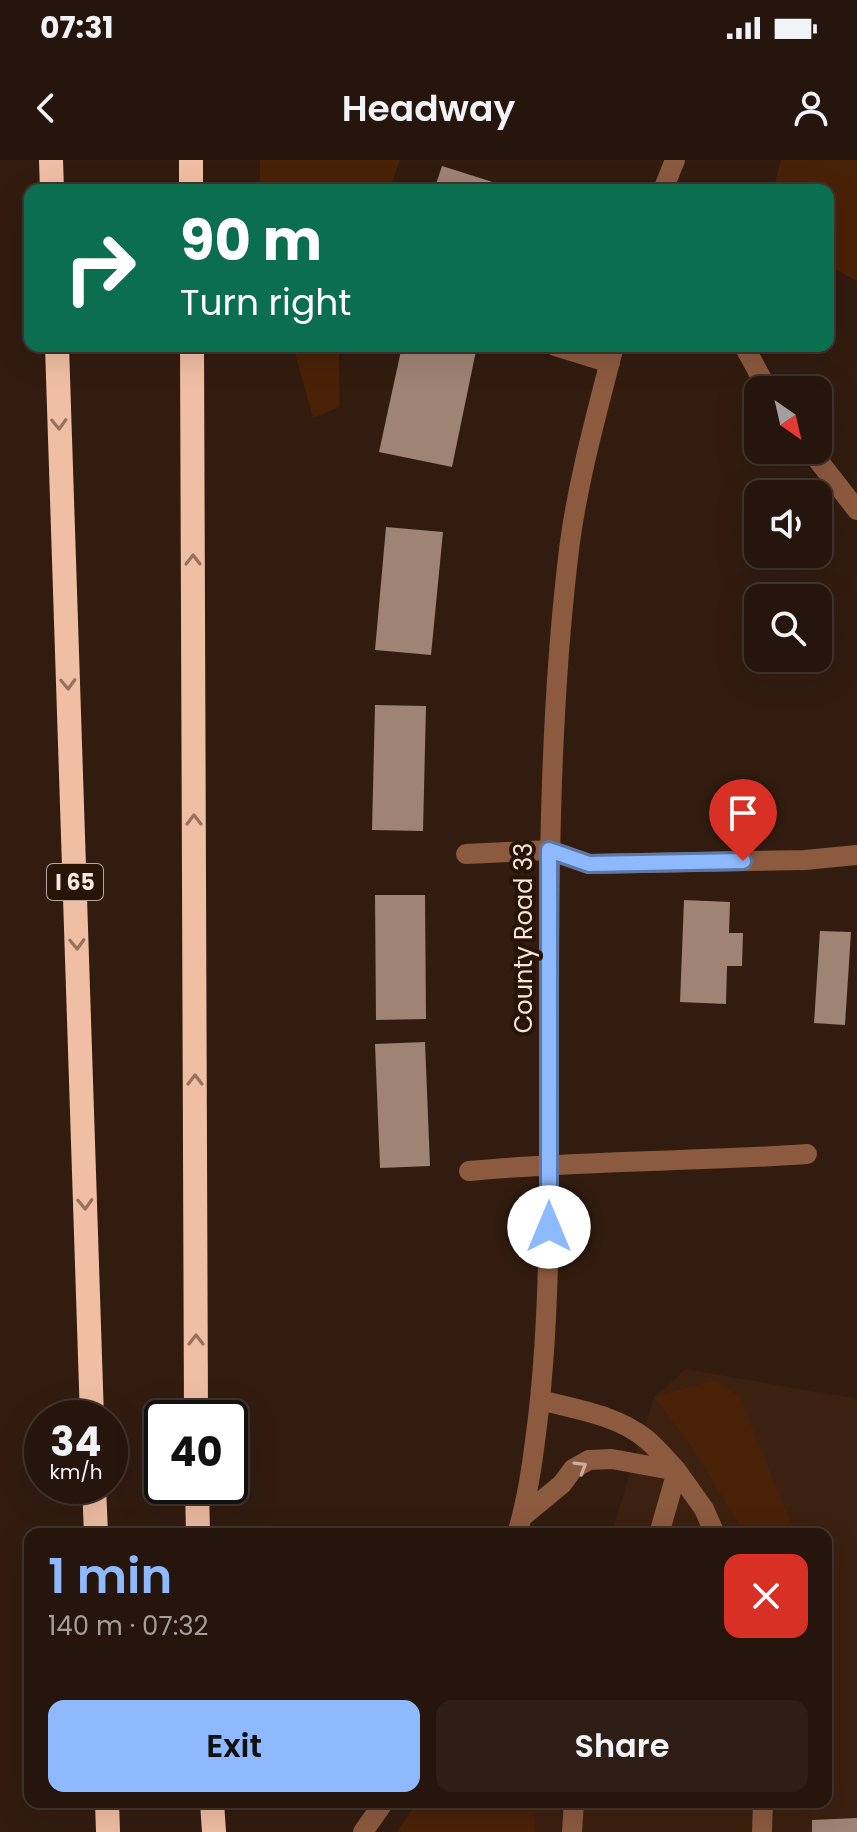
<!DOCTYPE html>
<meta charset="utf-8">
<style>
:root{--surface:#26150c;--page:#2e1e15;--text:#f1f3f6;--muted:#a49f9d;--line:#42342d;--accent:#8eb9fc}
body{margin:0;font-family:Poppins,sans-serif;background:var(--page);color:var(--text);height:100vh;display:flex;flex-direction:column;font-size:30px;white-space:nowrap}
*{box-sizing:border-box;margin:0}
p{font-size:26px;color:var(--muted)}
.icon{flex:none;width:44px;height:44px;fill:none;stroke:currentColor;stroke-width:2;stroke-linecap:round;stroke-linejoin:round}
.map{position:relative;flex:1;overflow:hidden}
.side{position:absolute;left:24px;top:1368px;width:808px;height:280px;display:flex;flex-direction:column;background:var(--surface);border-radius:16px;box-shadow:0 8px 32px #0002,0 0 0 2px var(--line)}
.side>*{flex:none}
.guide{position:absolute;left:24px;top:24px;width:810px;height:168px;border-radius:16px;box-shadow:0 8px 32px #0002,0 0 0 2px var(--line);background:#0b6e4f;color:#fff;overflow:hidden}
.needle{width:52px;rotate:146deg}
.controls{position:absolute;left:744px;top:216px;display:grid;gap:16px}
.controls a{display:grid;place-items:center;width:88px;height:88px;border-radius:16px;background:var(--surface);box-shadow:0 8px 32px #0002,0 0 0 2px var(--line);font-size:40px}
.speed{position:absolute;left:24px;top:1240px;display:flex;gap:16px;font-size:40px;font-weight:700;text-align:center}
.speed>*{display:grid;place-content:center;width:104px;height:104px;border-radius:50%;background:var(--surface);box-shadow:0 8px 32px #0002,0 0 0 2px var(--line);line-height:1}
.speed small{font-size:20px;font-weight:400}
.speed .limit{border:4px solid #111;border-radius:12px;background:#fff;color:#111}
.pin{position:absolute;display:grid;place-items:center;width:68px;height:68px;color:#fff;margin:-82px -34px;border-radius:50% 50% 50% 0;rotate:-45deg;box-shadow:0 0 8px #0007}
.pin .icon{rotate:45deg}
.me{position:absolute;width:88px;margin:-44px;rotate:0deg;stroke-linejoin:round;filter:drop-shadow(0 0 6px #0008)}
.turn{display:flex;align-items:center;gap:28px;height:168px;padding:0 24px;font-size:36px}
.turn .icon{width:104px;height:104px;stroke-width:2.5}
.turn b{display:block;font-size:56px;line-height:68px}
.round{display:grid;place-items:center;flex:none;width:84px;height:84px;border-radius:16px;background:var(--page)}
.headline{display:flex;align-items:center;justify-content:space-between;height:136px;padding:0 24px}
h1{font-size:48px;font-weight:600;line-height:60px;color:var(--accent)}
.action{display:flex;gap:16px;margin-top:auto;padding:16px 24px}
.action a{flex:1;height:92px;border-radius:16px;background:var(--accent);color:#111;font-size:32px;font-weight:600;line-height:92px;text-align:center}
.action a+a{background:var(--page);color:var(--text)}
.status{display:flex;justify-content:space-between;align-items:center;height:56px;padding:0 40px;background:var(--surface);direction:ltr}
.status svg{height:22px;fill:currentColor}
header{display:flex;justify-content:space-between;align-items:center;height:104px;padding:0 24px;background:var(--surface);font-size:36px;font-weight:600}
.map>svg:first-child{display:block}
</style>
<div class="status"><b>07:31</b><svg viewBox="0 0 49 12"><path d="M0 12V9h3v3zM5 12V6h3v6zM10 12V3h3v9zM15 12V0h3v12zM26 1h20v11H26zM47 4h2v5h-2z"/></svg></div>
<header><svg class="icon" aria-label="back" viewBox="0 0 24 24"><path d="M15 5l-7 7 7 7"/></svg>Headway<svg class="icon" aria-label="person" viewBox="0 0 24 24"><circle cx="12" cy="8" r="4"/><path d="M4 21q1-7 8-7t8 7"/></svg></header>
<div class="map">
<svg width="857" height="1672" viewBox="0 0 857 1672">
<rect width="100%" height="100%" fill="#321c10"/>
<path fill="#3c2010" d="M686,1209L857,1239V1672H535L533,1642H826V1374H611L654,1237Z"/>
<path fill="#492107" d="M260,0H400L389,30H260Z
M781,0H857V121L828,105V30H773Z
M293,186H339V247L313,258Z
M714,1220L740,1237L795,1374H745L692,1287L654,1237Z
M417,1642H533L535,1672H397Z"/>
<path fill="#9f8374" d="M442,6L515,29L514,30H434Z
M402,186H477L452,307L379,292Z
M386,367L443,372L431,495L375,490Z
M375,545L426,546L423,671L372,670Z
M375,735H425L426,859L376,860Z
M684,740L730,742L729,773H743L742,806H727L726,844L680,842Z
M820,771L851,772L845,865L814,863Z
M425,882L430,1006L380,1008L375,884Z
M857,1658V1672H812V1660Z"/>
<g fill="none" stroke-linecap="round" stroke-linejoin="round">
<path stroke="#8c5a3f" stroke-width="20" d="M663,30L675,0
M555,186L610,203
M744,186L768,230
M810,290L857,350
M466,694L549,690L589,704L805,700L857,695
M469,1011C582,1000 695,1002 807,994
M540,1240C575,1249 617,1255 646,1279C657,1288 667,1300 677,1311
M522,1357L562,1324L573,1309L589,1300L612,1299L677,1311
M517,1374C529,1334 534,1291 539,1249C551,1137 549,1024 549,911C549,740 548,569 568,398C576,327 596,256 614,186
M659,1374L677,1311L704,1349L715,1374
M363,1672L384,1642
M572,1672L574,1642
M762,1672L763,1642"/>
<path stroke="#f0bea3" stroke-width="24" d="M51,0L52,30
M191,0V30
M57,186L92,1258
M192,186L196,1258
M94,1326L96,1374
M197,1326L198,1374
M107,1642L108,1672
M212,1642L214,1672"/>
</g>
<defs><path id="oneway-chevron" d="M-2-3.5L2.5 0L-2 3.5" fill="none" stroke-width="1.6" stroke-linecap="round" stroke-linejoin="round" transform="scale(2)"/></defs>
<g stroke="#96715d">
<use href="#oneway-chevron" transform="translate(59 264) rotate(88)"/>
<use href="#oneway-chevron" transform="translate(193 400) rotate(-90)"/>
<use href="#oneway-chevron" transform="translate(68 524) rotate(88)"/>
<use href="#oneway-chevron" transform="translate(194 660) rotate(-90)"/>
<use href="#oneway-chevron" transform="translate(77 784) rotate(88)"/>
<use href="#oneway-chevron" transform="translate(195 920) rotate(-90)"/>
<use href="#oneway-chevron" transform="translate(85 1044) rotate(88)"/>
<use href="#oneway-chevron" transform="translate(196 1180) rotate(-90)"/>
</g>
<use stroke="#ccae9e" href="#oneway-chevron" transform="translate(581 1307) rotate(-31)"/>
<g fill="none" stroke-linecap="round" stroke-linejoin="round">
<g stroke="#5c78a4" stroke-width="20">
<path id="route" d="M549,1067V690L589,704L743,701"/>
</g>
<use href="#route" stroke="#8eb9fc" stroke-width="14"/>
</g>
<g text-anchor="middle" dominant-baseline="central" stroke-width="8" stroke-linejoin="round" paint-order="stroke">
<rect fill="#281307" stroke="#b8a79e" stroke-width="2" x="47" y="704" width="56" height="36" rx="6"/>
<g font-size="22" font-weight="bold" fill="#f6e6de">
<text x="75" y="722">I 65</text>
</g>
<g font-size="24" fill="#f6e6de" stroke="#281307">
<text transform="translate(523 778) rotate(-90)">County Road 33</text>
</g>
</g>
</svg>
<div class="controls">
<a><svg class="needle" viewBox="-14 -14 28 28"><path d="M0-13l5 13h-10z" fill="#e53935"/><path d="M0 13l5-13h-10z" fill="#a49f9d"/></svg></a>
<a><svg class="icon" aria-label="sound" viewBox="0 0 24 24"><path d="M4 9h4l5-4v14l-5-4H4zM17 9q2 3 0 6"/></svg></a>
<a><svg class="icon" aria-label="search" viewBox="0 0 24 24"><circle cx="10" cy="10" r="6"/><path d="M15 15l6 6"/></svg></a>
</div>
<div class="speed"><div>34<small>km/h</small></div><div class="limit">40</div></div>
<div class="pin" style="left:743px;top:701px;background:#d93025"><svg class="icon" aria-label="arrive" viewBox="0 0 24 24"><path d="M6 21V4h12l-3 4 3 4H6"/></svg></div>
<svg class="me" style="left:549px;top:1067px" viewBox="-20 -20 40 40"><circle r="19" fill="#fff"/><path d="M0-13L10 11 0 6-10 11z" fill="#8eb9fc"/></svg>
<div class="guide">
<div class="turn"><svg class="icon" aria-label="right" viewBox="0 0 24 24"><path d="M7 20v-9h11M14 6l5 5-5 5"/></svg><div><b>90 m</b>Turn right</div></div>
</div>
<section class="side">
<div class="headline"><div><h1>1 min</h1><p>140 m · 07:32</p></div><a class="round" style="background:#d93025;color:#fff"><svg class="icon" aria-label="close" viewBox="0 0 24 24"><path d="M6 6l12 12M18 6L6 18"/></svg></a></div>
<div class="action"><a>Exit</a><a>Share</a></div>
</section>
</div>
